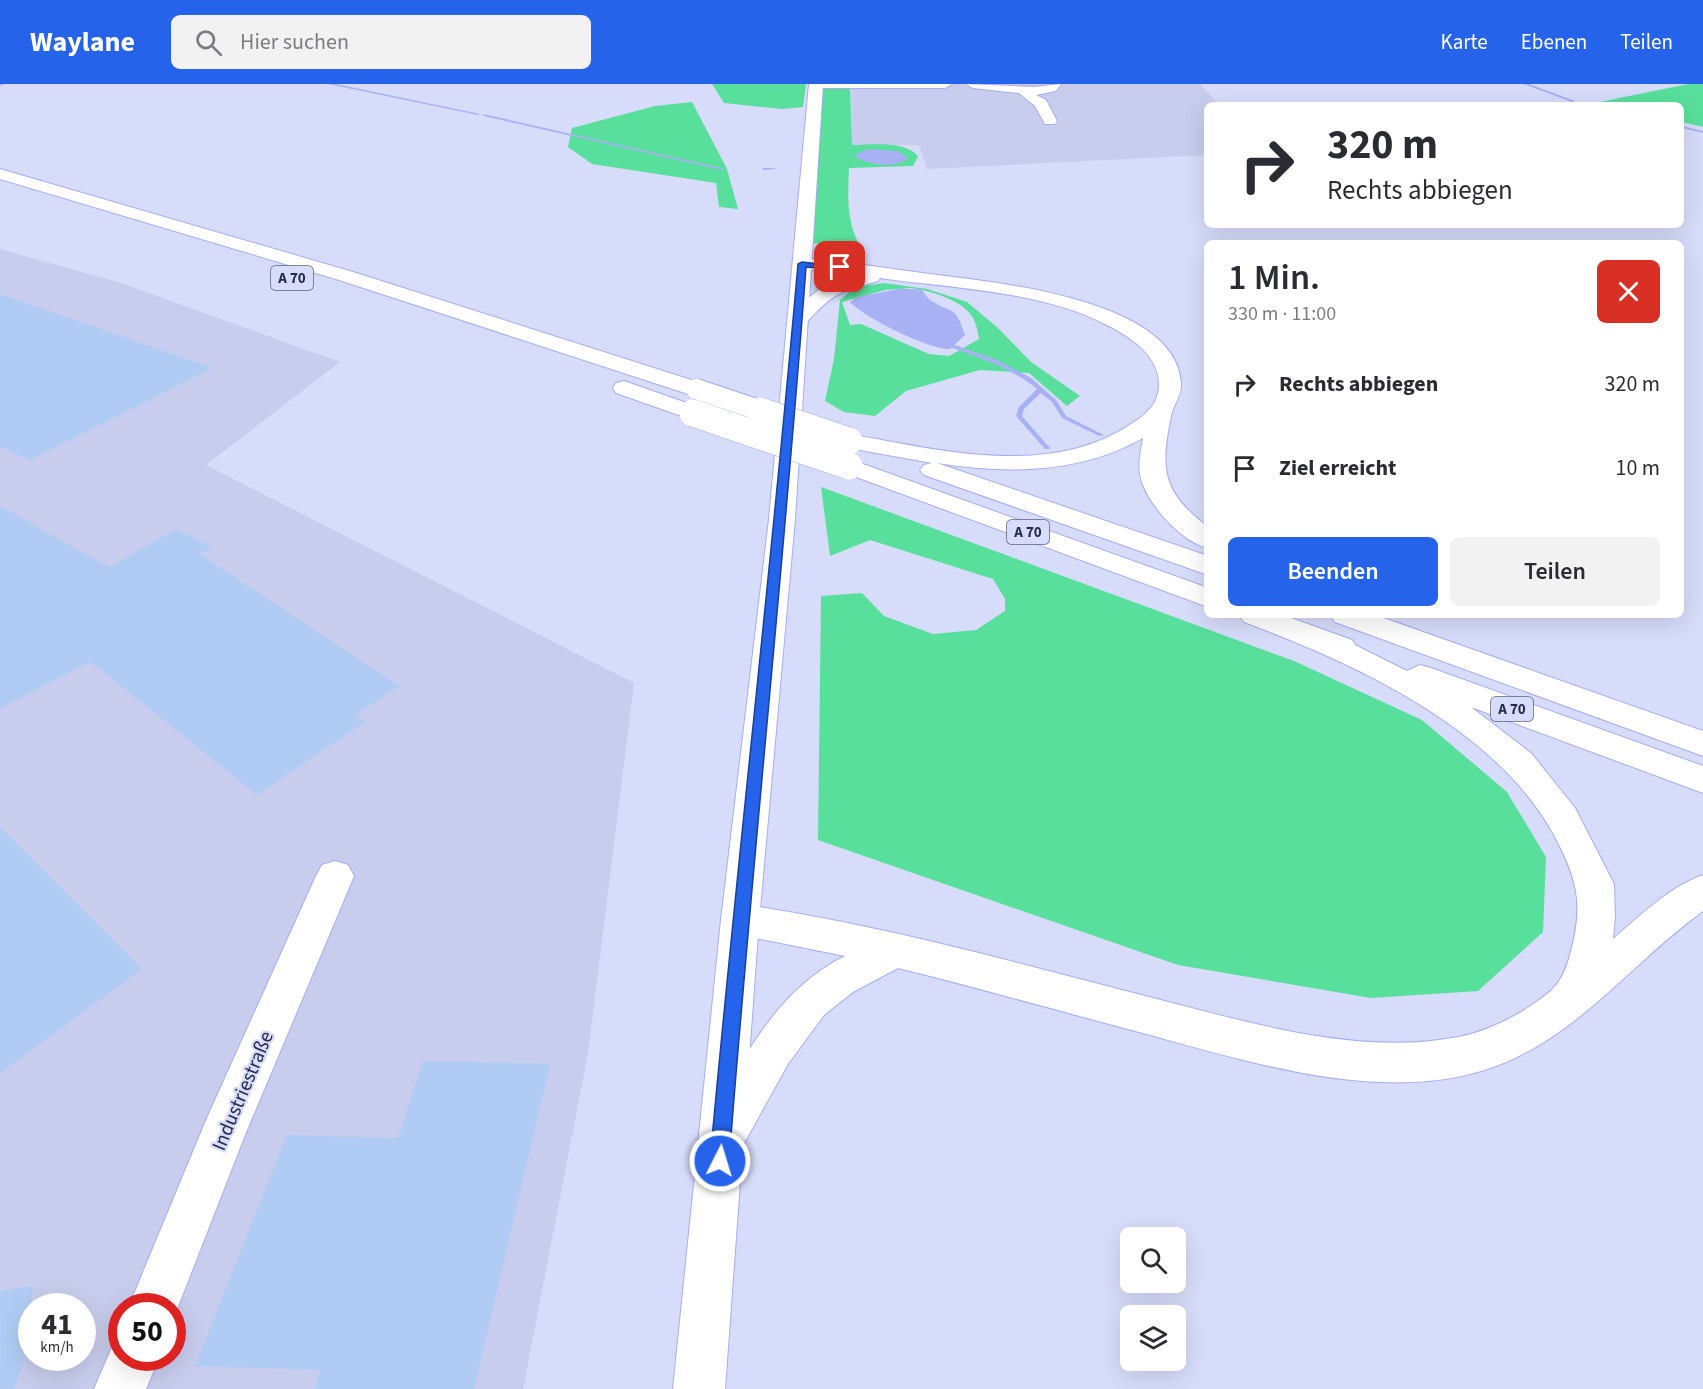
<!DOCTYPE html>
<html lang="de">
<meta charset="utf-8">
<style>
:root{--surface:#fff;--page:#f2f2f3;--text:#2b2b33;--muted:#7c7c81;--accent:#2563eb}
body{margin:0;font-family:"Source Sans 3",sans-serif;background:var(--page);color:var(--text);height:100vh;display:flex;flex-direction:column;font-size:22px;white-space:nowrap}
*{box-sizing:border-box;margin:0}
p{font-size:20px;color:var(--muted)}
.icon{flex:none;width:33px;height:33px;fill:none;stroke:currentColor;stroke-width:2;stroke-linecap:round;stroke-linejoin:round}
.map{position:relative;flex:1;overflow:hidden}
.panel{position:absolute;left:1204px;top:156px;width:480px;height:378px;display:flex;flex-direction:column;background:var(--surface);border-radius:9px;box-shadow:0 6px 24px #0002}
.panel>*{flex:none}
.banner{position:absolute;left:1204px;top:18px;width:480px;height:126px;border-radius:9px;box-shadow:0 6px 24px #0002;background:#fff;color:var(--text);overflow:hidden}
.buttons{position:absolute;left:1120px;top:1143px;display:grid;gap:12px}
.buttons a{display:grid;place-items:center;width:66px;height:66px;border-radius:9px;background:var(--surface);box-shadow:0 6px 24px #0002;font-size:30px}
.speed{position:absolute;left:18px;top:1209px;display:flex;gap:12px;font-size:30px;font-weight:700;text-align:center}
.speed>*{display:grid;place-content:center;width:78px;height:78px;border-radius:50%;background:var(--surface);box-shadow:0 6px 24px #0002;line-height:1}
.speed small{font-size:15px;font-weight:400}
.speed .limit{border:9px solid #d22;background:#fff;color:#111}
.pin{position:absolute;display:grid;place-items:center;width:51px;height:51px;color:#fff;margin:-26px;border-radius:12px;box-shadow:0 3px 9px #0006}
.me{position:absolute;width:66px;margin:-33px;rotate:5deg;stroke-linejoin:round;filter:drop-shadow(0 0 4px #0008)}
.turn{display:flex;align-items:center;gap:21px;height:126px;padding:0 24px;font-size:27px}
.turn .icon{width:78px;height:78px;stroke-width:2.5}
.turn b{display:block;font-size:42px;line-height:51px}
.round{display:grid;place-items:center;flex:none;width:63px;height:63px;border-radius:9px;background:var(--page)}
.overview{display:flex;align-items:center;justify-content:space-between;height:102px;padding:0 24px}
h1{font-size:36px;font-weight:600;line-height:45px}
.primary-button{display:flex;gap:12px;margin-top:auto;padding:12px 24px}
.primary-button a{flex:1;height:69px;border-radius:9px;background:var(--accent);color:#fff;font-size:24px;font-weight:600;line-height:69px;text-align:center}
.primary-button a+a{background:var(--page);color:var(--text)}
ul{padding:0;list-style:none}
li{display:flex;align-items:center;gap:18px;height:84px;padding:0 24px}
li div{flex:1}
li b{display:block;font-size:22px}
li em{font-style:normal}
header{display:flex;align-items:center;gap:36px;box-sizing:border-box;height:84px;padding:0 30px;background:var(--accent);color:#fff}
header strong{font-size:28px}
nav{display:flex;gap:33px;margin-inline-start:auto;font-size:21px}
.search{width:420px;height:54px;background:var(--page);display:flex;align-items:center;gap:15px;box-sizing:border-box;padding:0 21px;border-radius:9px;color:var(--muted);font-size:22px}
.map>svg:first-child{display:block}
</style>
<header>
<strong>Waylane</strong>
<div class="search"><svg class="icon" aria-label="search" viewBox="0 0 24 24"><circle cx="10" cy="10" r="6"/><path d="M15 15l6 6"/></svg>Hier suchen</div>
<nav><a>Karte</a><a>Ebenen</a><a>Teilen</a></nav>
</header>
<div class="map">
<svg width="1703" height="1305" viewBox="0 0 1703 1305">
<rect width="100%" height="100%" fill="#d7dcfa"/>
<path fill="#c8cded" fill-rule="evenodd" d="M851,0H1200L1219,21H1208L1207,71L927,85L919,61H852Z
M0,165L121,199L340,278L206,381L634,599L588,969L523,1305H0ZM32,1222H82V1274H32ZM122,1222H172V1274H122Z"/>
<path fill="#58df9b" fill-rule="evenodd" d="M712,0H806L803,23L782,25L724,19Z
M817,0H850L852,61C872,61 904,56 918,72L913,82L849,84C848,110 846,134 858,158L805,160Z
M1688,0H1703V43L1682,38V21H1613L1600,18Z
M692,18L727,85L738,125L719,123L716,99L592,80L568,63L572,44L655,22Z
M884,199L927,205L967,218L998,244L1031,278L1080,312L1067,322L1029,289L980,286L906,307L875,332L844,328L825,317L834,275L840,216L855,203ZM911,204C929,206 966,217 974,236C977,242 978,249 979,255L949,272L929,270L861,240L850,241L842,218L885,206Z
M821,403L1294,577L1422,636L1507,708L1546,773L1543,848L1478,907L1371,914L1178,881L818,756L821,512L862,509L884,532L933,550L976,546L1005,527V515L993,495L870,456L830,472Z"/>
<path fill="#a8b1f4" d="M868,65L898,67L908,74C895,85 871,81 857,74L856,70Z
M899,205H921C924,208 926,213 930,216C953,231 955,220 965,251L950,265C930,266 863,233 850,218L857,213Z"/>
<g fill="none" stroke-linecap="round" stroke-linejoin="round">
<path fill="#a8b1f4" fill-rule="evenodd" d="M0,0H5L0,2Z
M328,0H336L480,30L478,31Z
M1523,0H1529L1575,17L1572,18Z
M483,30L722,84L724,85L722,86L484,32Z
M1682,42L1703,47V49L1682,44Z
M762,84H774L776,85L764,86Z
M952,260L997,276L1031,294L1056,316L1066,332L1104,351L1099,352L1062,334L1052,318L1041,309L1024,325L1022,332L1050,364L1049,365H1045L1016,332L1019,323L1037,305C1012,284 980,274 950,263V261Z"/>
</g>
<path fill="#b1ccf4" d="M0,210L213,284L31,376L0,363Z
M0,422L109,483L176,445L213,463L200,470L399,602L355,631L365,638L257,711L91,578L0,624Z
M0,743L142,885L0,989Z
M423,977L550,980L474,1305H315L321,1286L195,1282L287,1051L398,1054Z
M32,1202V1265L26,1270L14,1305H0V1207Z"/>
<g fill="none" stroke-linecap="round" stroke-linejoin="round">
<g stroke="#a5aef4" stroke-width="2">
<path id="street" d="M809,0H952L945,4H816Z
M966,0L1034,3L1061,0L1056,7L1036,11L1046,16L1057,37L1055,40H1045L1035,22L1019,9L973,4Z
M335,777L348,781L354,792L245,1051L172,1238V1222H129L207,1034L316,792L322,781Z
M122,1253V1274H159L146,1305H94L115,1256Z"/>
</g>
<g stroke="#a5aef4" stroke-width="2">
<path id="secondary" d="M809,0H823L795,435L759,836L725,1305H673L721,836L769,435Z"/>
</g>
<g stroke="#a5aef4" stroke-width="2">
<path id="highway" d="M0,85L353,188L704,300L707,305L704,310H688L339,196L0,95Z
M802,174C847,178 892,185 938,191C999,199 1176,216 1181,299C1182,312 1173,321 1171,332C1160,386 1162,408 1208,443V464C1181,458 1145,418 1140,391C1138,379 1141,366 1143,354C1079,390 1008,390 937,379L1208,472V491L924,391L920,386L924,381L932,379L849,364L840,362L837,357L840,352L849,350C939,366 1049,395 1131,340C1146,331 1158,320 1159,302C1160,271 1129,252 1105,240C1041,207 951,204 880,194L878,197C840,207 833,209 806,239H792L789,235L792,231C809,212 826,197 851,190L795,184L793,180Z
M624,297L701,324L705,329L701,334L693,336L616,309L613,304L616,299Z
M849,375L1208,504V523L840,387L837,382L840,377Z
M1239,531H1283L1352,556L1355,561L1407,587L1420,581L1431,584L1703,682V709L1471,623L1531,669L1575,724L1614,800L1615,833L1613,855C1640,832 1669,803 1703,791V827C1639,873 1590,937 1519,972C1404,1030 1255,979 1139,948C1059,927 979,904 898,884L853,908L824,931L788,980L738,1070L722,1076L706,1070L700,1054L706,1038C745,974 775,907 845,872L726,848L721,836L726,824L740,820C821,832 900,849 979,869C1045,886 1110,903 1176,920C1265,943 1366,971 1458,953C1484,948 1507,937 1529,923C1553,907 1562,900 1570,871C1584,821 1578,796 1554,751C1495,643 1354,579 1244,538Z
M1330,531H1375L1703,647V672L1335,538Z"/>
</g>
<use href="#street" fill="#fff" fill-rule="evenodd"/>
<use href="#secondary" fill="#fff" fill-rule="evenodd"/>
<use href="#highway" fill="#fff" fill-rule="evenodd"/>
<g stroke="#a5aef4" stroke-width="22" stroke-linecap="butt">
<path id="highway-bridge-far1" d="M696,305L765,328"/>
</g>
<g stroke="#a5aef4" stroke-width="28" stroke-linecap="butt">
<path id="highway-bridge" d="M760,327L849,357
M693,329L849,382"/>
</g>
<use href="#highway-bridge-far1" stroke="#fff" stroke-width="20"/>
<use href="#highway-bridge" stroke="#fff" stroke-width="27"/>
</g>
<path fill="#2563eb" stroke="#184099" stroke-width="1.5" d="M802,178L844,183L840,186L806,183C784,481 752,779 729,1077L726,1084L720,1086L713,1084L710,1077C737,778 772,480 798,180Z"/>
<g text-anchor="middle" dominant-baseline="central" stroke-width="4.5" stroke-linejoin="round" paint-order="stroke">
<g fill="#d7dcfa" stroke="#5c607d" stroke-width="1.5">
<rect x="271" y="182" width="42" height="24" rx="4.5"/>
<rect x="1007" y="436" width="42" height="24" rx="4.5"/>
<rect x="1491" y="613" width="42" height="24" rx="4.5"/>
</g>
<g font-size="15" font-weight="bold" fill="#282b47">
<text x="292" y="194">A 70</text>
<text x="1028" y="448">A 70</text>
<text x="1512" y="625">A 70</text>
</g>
<g font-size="20" fill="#282b47" stroke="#d7dcfa">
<text transform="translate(243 1007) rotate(-67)">Industriestraße</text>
</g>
</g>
</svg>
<div class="buttons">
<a><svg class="icon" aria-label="search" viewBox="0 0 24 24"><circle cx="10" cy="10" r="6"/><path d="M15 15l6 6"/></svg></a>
<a><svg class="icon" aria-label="layers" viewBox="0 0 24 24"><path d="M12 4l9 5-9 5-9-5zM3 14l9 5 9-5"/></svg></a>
</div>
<div class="speed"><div>41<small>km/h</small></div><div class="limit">50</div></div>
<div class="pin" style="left:840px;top:183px;background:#d93025"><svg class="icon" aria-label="arrive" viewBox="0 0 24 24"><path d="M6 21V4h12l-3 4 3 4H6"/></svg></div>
<svg class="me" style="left:720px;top:1077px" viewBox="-20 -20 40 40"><circle r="17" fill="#2563eb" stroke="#fff" stroke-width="3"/><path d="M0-11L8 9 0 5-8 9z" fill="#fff"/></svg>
<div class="banner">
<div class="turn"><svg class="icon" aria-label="right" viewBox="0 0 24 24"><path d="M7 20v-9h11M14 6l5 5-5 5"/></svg><div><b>320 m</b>Rechts abbiegen</div></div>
</div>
<section class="panel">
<div class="overview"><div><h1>1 Min.</h1><p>330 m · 11:00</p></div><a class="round" style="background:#d93025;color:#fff"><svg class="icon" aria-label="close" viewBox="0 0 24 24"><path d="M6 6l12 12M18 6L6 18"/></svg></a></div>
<ul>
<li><svg class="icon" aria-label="right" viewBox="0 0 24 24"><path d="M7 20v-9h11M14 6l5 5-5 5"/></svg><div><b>Rechts abbiegen</b></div><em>320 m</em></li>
<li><svg class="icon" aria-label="arrive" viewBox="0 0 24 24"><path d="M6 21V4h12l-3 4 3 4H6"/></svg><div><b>Ziel erreicht</b></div><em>10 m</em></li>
</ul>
<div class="primary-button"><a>Beenden</a><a>Teilen</a></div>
</section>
</div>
